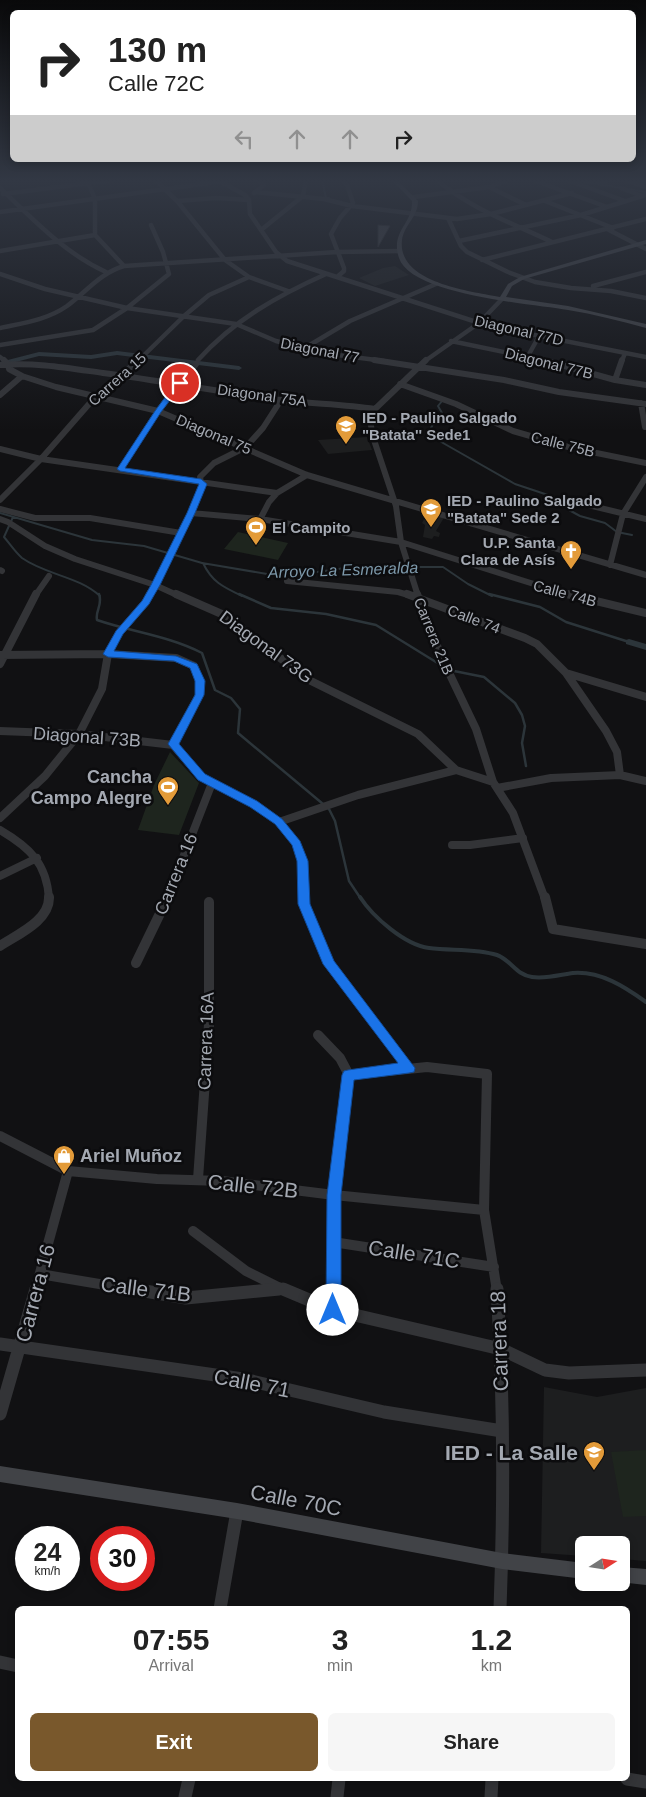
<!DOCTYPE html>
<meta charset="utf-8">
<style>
:root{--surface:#fff;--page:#f6f6f6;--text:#222;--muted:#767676;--accent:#79582c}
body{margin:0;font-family:Helvetica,sans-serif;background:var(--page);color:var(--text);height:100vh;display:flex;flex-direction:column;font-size:19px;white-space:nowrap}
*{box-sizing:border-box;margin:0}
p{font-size:16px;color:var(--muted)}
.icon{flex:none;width:28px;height:28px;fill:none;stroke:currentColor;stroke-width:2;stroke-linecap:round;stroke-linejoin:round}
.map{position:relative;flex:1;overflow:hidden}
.panel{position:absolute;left:15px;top:1606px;width:615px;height:175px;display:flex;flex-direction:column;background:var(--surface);border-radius:8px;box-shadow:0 2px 8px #0003}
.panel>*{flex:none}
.hud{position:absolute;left:10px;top:10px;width:626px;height:152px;border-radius:8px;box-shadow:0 2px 8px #0003;background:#fff;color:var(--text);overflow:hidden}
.needle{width:32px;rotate:78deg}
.tools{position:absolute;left:575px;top:1536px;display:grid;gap:10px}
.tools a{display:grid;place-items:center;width:55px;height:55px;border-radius:8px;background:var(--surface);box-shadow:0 2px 8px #0003;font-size:25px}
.speed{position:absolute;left:15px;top:1526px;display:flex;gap:10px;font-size:25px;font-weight:700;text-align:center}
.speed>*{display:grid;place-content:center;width:65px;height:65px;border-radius:50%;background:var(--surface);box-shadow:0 2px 8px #0003;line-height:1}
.speed small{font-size:12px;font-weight:400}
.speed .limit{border:8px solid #d22;background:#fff;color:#111}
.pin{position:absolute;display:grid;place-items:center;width:42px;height:42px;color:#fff;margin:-21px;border:2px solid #fff;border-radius:50%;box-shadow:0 1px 5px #0007}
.me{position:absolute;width:55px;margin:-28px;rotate:0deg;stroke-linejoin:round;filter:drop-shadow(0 0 4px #0008)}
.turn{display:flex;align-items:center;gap:18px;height:105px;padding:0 15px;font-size:22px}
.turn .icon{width:65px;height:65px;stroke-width:2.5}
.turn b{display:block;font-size:35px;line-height:42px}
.lanes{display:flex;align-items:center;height:48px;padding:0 15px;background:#0003;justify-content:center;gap:25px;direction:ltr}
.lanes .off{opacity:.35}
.eta{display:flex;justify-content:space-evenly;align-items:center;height:85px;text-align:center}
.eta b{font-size:30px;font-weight:600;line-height:35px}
.cta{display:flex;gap:10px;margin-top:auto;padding:10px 15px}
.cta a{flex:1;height:58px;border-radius:8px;background:var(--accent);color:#fff;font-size:20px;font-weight:600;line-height:58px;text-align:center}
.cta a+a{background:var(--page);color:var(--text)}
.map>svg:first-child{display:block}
</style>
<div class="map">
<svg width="646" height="1797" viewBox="0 0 646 1797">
<rect width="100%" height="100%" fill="#111113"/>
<path fill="#1d1e1f" d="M395,266L409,275L375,286L359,278L383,268Z
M367,437L372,450L328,454L318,440Z
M428,512L445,516L436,531L440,533L439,537L434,536L432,539L423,537L425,525L422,523Z
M544,1387L597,1397L646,1388V1561L621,1559V1545H584V1556L541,1553Z"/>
<path fill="#1e251e" d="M238,532L288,543L278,560L224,549Z
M170,752L199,783L179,835L138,830L154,785Z
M646,1450V1516L623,1517L611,1452Z"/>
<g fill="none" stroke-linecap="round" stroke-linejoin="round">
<path stroke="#2c353a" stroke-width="2" d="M322,180L326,198H329
M573,180L646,192
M442,401L438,406L446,420L433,424L431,428L436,439L515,484L563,500L569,510L580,516L605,523L617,532L632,535
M0,513L92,540L144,546L202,563L267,574H303L352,567H443L468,584L492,596
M13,517L4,537C10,544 15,552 22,558C46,575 78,576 100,596
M203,563C212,582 223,587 242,596"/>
<path stroke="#2c353a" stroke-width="2.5" d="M99,594C103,606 95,610 97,620C132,632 169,636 202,653L215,690L231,698L240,709L238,733L329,809L335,821L349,881L361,899
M239,594L271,608L326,614L376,625L444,667
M489,594L540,607L566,622L629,642
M449,670L484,677L515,703L522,715L525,726L522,743L526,766"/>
<path stroke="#2c353a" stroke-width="4" d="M360,897C373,917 405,945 429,948C451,951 475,948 497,955C511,960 516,975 532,977C546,979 559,975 573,973C601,971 625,987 646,1002"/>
<path fill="#2c353a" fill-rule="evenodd" d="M117,351L239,366L242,368L239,370L117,355L91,359L39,356L0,366V362L39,352L91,355Z
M629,639L646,644V650L626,644V640Z"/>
</g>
<path fill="#434448" stroke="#2b2c2e" d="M378,225L390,226L378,247Z"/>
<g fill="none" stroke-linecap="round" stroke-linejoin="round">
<path stroke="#333437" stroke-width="4.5" d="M87,180L95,199V235L124,266
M155,180L177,201L225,260L249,277L288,291
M218,180L245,195L249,200L250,214L276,252L287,261L489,326L646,357
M437,180C471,209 512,223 552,242
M533,180L607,207
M596,180L605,183
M625,180L646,187
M570,181L625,201
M489,187L526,205
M0,188C33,219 64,253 106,272
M621,188L642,196
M255,192L324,199L352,206L457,219L491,214L572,193
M254,193L264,185L259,180
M3,194L113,180
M414,197L489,187L509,180
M177,201L216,198L249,200
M545,201L613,228
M0,212L223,181
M448,218L461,246L467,252L508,272L535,282L571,288L611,291L646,298
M261,230L303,196L306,180
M609,230L646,249
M459,241L581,215L646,195
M0,251L95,235
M482,260L646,219
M0,274L45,289L127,308L236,324L276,341L322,353L384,361
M337,277L344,271V268L331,234L340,218L353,203L347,185L343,180
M593,286L646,272
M0,328C23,323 47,320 67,306C86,292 100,273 124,266L337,252L399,251
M451,341L547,361
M0,345L93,330L127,308L169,274L163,252L151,225
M303,349L350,321L436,284
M528,356L539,336
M0,357L5,361
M198,360C234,320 277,296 326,274
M138,361L184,316L209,295L249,277
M425,361L479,323L502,299
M622,361L625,353"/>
<path stroke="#333437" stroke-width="6" d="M4,360L8,364L9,369L22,376L56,387L158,411L307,475L646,575
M374,360L504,380L559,392L646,404
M543,360L615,380L646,385
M0,365C35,362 68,368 103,373C162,381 221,392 280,400C312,404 343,404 375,409
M615,380L622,360
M400,384L456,404L513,431L572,448L646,463
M0,395L22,376
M641,403L645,427
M0,449L41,459L277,493
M121,469L158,411L196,364
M563,499L646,519
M0,500L41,459L96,396L139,360
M0,509L35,518H90L181,533
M191,513L260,519L401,542L572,596
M0,519L8,522L45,546L75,559L155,585L179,596
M252,535L269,502L277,493L307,475
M610,565L623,514L646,477
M0,570L2,571
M287,581L398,592L412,596
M35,596L49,576
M149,596L191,513L202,487L200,477L214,463L246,447L263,428L281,400
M418,596L401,542L396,506L373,437L370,420L375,409L426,360"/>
<path stroke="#333437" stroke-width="8" d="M176,594L224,615L309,680L418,734L456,770L493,782
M407,594L525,638L537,644L566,673L646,697
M417,594L441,656L476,729L493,782L513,813L545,899
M567,594L646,613
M0,655L108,654L176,658L194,666L200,681L199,695L173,745
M0,664L36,594
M566,673L606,731L617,752L620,775
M0,731L79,734L173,745
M173,745L201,777L254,804L279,822L296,843L302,861L304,899
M497,788L551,778L620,775L646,781
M0,818L45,776L79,734L102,689L108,654L119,633L146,602L150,594
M279,822L358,795L456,770
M0,830C29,847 47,863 49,899
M452,845H470L523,838
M0,876L37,858
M167,899L212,783"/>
<path stroke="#333437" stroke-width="10" d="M304,897V904L329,964L409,1068
M545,897L553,929L646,944
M0,946C16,935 50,921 49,897
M136,963L168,897
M318,1035L340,1058L349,1075L334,1195L333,1291
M349,1075L427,1067L487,1074L484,1210L497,1291
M0,1136L68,1171L157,1179L222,1181L334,1195L484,1210
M198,1179L209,1024V902
M193,1231L246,1271L286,1291
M333,1242L494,1267
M40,1274L141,1291
M35,1291L68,1171
M263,1291L282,1289"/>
<path stroke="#333437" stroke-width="13" d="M133,1289L186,1298L279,1289
M283,1289L333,1310L501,1349L545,1370L569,1373L646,1370
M497,1289C504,1395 504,1503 500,1609
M333,1310V1289
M0,1344L243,1379L384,1412L502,1431
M0,1414L36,1289
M220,1609L237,1511
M0,1662L18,1666
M627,1779L646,1782
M185,1797L189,1779
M337,1797L339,1779
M491,1797L492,1779"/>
<path fill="#414347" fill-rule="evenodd" d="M392,180H397L418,201C418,217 404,225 402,240C397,283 470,291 500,297L508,284L520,277L646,240V244L524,279L512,286L506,297L568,306L646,324V328C620,321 594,314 568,310C533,304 411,295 399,258C390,231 413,224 412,201Z
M0,1466L237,1503L502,1553L584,1563V1579L502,1569L237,1519L0,1482Z
M621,1567L646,1569V1585L619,1582H621Z"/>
</g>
<linearGradient id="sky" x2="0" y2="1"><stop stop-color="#09090a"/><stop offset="0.42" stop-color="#323844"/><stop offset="1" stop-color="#323844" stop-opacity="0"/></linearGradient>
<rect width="646" height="431" fill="url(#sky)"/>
<path fill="#1a73e8" stroke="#114b97" d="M177,381L183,383L161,412L125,468L201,479L207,484L195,513L160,585L149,604L123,634L114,651L176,656L197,664L205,681L204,695L179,744L205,774L257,801L282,819L300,841L308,861L310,904L334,961L415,1068L414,1072L409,1073L354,1080L341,1195V1310L339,1315L333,1317L328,1315L326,1310L327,1195L342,1075L344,1071L348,1070L398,1063L323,964L298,904L297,861L292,845L275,824L250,807L198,780L168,744L195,695V681L190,668L174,661L108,657L103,654L116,631L142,601L151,585L187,513L199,484L120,471L117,469L155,411Z"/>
<defs>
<g id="school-pin" transform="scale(1.125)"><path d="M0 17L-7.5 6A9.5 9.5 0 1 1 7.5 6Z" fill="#e39b39" stroke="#0c0c0e"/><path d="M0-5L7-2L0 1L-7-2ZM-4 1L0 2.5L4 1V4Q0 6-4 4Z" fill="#fff"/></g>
<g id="stadium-pin" transform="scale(1.125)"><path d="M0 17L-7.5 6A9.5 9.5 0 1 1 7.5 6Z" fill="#e39b39" stroke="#0c0c0e"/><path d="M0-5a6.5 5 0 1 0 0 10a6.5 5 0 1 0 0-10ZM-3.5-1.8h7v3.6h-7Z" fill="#fff"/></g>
<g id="church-pin" transform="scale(1.125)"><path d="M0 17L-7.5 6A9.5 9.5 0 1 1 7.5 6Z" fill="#e39b39" stroke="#0c0c0e"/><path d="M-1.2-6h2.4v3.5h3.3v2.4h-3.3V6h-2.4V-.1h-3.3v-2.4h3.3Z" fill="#fff"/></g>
<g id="shop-pin" transform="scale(1.125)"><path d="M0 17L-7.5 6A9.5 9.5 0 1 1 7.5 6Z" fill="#e39b39" stroke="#0c0c0e"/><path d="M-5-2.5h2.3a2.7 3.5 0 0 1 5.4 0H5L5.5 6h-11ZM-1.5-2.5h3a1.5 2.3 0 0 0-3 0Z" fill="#fff"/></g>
</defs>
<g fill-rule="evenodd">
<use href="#school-pin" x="346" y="426"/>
<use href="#school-pin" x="431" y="509"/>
<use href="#stadium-pin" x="256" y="527"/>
<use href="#church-pin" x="571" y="551"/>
<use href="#stadium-pin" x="168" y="787"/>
<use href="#shop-pin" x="64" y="1156"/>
<use href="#school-pin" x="594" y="1452"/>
</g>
<g text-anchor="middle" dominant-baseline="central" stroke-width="5" stroke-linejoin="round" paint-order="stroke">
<g font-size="15" fill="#a4a9b2" stroke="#0c0c0e">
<text transform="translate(519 330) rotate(13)">Diagonal 77D</text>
<text transform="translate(320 350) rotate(11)">Diagonal 77</text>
<text transform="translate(549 363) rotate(14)">Diagonal 77B</text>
<text transform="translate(117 379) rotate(-42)">Carrera 15</text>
<text transform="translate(262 395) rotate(8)">Diagonal 75A</text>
<text transform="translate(214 434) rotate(23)">Diagonal 75</text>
<text transform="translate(563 444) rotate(14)">Calle 75B</text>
<text transform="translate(565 593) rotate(15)">Calle 74B</text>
<text transform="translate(474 619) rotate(21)">Calle 74</text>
<text transform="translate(434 636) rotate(68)">Carrera 21B</text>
</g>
<g font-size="15" font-weight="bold" fill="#a4a9b2" stroke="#0c0c0e" text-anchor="start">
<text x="362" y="417">IED - Paulino Salgado<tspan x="362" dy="17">"Batata'' Sede1</tspan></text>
<text x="447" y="500">IED - Paulino Salgado<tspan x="447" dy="17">"Batata" Sede 2</tspan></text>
<text x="272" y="527">El Campito</text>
<text x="555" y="542" text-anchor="end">U.P. Santa<tspan x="555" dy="17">Clara de Asís</tspan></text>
</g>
<g font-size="16" font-style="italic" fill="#7d99ab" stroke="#0c0c0e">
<text transform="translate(343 570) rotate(-2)">Arroyo La Esmeralda</text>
</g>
<g font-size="18" fill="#a4a9b2" stroke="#0c0c0e">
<text transform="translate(266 647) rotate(36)">Diagonal 73G</text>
<text transform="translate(87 737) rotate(4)">Diagonal 73B</text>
<text transform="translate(176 874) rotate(-68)">Carrera 16</text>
<text transform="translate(206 1041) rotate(-88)">Carrera 16A</text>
</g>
<g font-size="18" font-weight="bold" fill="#a4a9b2" stroke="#0c0c0e" text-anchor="end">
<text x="152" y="777">Cancha<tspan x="152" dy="21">Campo Alegre</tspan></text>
<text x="80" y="1156" text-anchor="start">Ariel Muñoz</text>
</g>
<g font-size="21" fill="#a4a9b2" stroke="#0c0c0e">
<text transform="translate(253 1186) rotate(6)">Calle 72B</text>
<text transform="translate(414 1254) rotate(9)">Calle 71C</text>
<text transform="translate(146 1289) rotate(7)">Calle 71B</text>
<text transform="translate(35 1293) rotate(-75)">Carrera 16</text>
<text transform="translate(499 1341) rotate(-92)">Carrera 18</text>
<text transform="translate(252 1383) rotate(11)">Calle 71</text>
<text transform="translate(296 1500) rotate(11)">Calle 70C</text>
</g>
<g font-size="21" font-weight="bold" fill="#a4a9b2" stroke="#0c0c0e" text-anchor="end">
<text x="578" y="1452">IED - La Salle</text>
</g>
</g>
</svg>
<div class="tools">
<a><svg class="needle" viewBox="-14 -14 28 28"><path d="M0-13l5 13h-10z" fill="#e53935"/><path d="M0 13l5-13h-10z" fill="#767676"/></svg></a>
</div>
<div class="speed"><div>24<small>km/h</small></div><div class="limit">30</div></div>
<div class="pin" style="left:180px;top:383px;background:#d93025"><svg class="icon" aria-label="arrive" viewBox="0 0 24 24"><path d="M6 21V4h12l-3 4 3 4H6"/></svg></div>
<svg class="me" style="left:333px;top:1310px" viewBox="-20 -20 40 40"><circle r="19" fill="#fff"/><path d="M0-13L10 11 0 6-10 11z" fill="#1a73e8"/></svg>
<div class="hud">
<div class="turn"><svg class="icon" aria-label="right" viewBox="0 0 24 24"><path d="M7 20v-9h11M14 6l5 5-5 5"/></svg><div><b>130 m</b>Calle 72C</div></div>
<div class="lanes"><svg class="icon off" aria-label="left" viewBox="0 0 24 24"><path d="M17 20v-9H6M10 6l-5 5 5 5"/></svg><svg class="icon off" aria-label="ahead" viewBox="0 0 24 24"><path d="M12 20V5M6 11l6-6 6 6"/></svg><svg class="icon off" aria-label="ahead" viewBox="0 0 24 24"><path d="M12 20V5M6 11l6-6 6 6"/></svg><svg class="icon" aria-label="right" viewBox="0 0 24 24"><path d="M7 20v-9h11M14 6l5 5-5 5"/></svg></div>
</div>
<section class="panel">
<div class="eta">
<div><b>07:55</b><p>Arrival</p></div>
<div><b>3</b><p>min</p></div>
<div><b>1.2</b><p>km</p></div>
</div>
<div class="cta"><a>Exit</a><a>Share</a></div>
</section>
</div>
